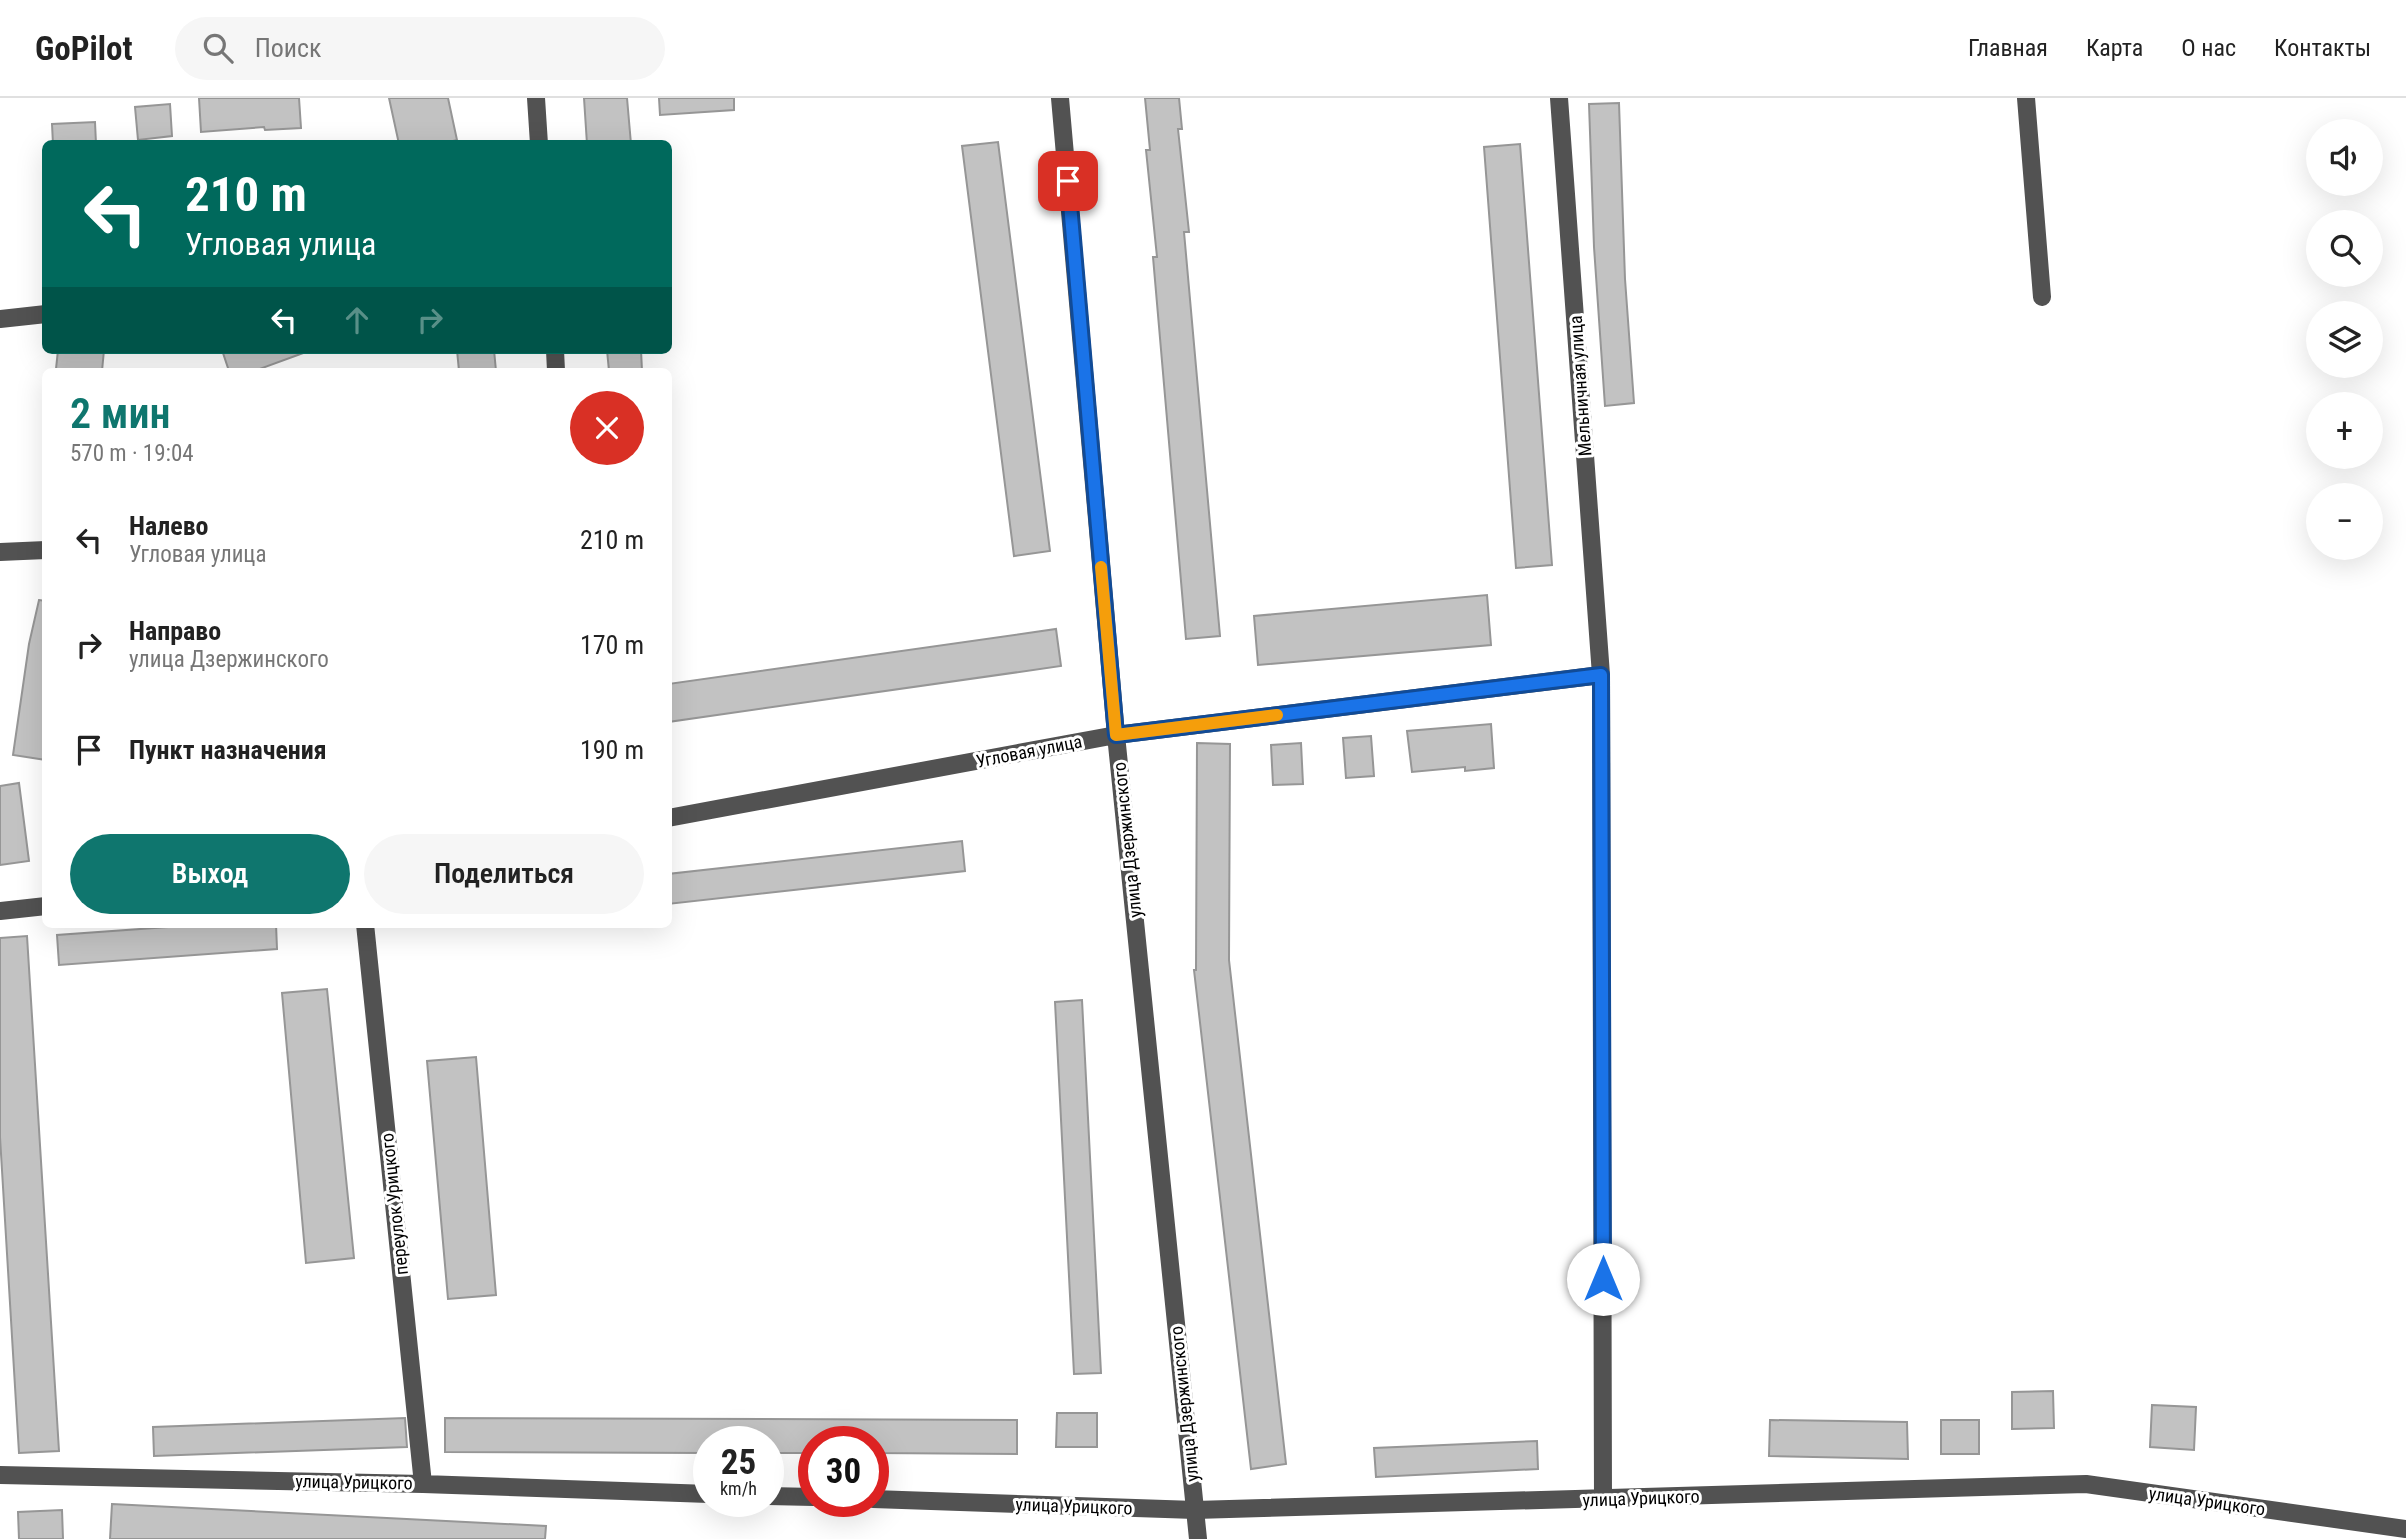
<!DOCTYPE html>
<html lang="ru">
<meta charset="utf-8">
<style>
:root{--surface:#fff;--page:#f6f6f6;--text:#222;--muted:#767676;--line:#e0e0e0;--accent:#0f766e}
body{margin:0;font-family:"Roboto Condensed",sans-serif;background:var(--page);color:var(--text);height:100vh;display:flex;flex-direction:column;font-size:26px;white-space:nowrap}
*{box-sizing:border-box;margin:0}
p{font-size:23px;color:var(--muted)}
.icon{flex:none;width:38px;height:38px;fill:none;stroke:currentColor;stroke-width:2;stroke-linecap:round;stroke-linejoin:round}
.map{position:relative;flex:1;overflow:hidden}
.drawer{position:absolute;left:42px;top:270px;width:630px;height:560px;display:flex;flex-direction:column;background:var(--surface);border-radius:10px;box-shadow:0 7px 28px #0002}
.drawer>*{flex:none}
.guide{position:absolute;left:42px;top:42px;width:630px;height:214px;border-radius:10px;box-shadow:0 7px 28px #0002;background:#00695c;color:#fff;overflow:hidden}
.tools{position:absolute;left:2306px;top:21px;display:grid;gap:14px}
.tools a{display:grid;place-items:center;width:77px;height:77px;border-radius:50%;background:var(--surface);box-shadow:0 7px 28px #0002;font-size:35px}
.speed{position:absolute;left:693px;top:1328px;display:flex;gap:14px;font-size:35px;font-weight:700;text-align:center}
.speed>*{display:grid;place-content:center;width:91px;height:91px;border-radius:50%;background:var(--surface);box-shadow:0 7px 28px #0002;line-height:1}
.speed small{font-size:18px;font-weight:400}
.speed .limit{border:10px solid #d22;background:#fff;color:#111}
.pin{position:absolute;display:grid;place-items:center;width:60px;height:60px;color:#fff;margin:-30px;border-radius:14px;box-shadow:0 4px 10px #0006}
.me{position:absolute;width:77px;margin:-38px;rotate:0deg;stroke-linejoin:round;filter:drop-shadow(0 0 5px #0008)}
.turn{display:flex;align-items:center;gap:24px;height:147px;padding:0 28px;font-size:32px}
.turn .icon{width:91px;height:91px;stroke-width:2.5}
.turn b{display:block;font-size:49px;line-height:60px}
.lanes{display:flex;align-items:center;height:66px;padding:0 28px;background:#0003;justify-content:center;gap:35px;direction:ltr}
.lanes .off{opacity:.35}
.round{display:grid;place-items:center;flex:none;width:74px;height:74px;border-radius:37px;background:var(--page)}
.head{display:flex;align-items:center;justify-content:space-between;height:119px;padding:0 28px}
h1{font-size:42px;font-weight:600;line-height:52px;color:var(--accent)}
.cta{display:flex;gap:14px;margin-top:auto;padding:14px 28px}
.cta a{flex:1;height:80px;border-radius:42px;background:var(--accent);color:#fff;font-size:28px;font-weight:600;line-height:80px;text-align:center}
.cta a+a{background:var(--page);color:var(--text)}
ul{padding:0;list-style:none}
li{display:flex;align-items:center;gap:21px;height:105px;padding:0 28px}
li div{flex:1}
li b{display:block;font-size:26px}
li em{font-style:normal}
header{display:flex;align-items:center;gap:42px;box-sizing:border-box;height:98px;padding:0 35px;background:var(--surface);border-bottom:2px solid var(--line)}
header strong{font-size:33px}
nav{display:flex;gap:38px;margin-inline-start:auto;font-size:24px}
.search{width:490px;height:63px;background:var(--page);display:flex;align-items:center;gap:18px;box-sizing:border-box;padding:0 24px;border-radius:38px;color:var(--muted);font-size:26px}
.map>svg:first-child{display:block}
</style>
<header>
<strong>GoPilot</strong>
<div class="search"><svg class="icon" aria-label="search" viewBox="0 0 24 24"><circle cx="10" cy="10" r="6"/><path d="M15 15l6 6"/></svg>Поиск</div>
<nav><a>Главная</a><a>Карта</a><a>О нас</a><a>Контакты</a></nav>
</header>
<div class="map">
<svg width="2406" height="1441" viewBox="0 0 2406 1441">
<rect width="100%" height="100%" fill="#fff"/>
<path fill="#c2c2c2" stroke="#969696" stroke-width="2" d="M199,0H299L301,30L265,32L264,29L201,34Z
M389,0H448L457,42L441,46H399Z
M584,0H627L631,46H587Z
M659,0H734V12L660,17Z
M1145,0H1179L1182,31H1178L1189,134H1184L1220,538L1186,541L1153,159H1157L1146,52H1150Z
M1619,5L1625,181L1634,305L1605,308L1594,149L1589,6Z
M170,6L172,38L138,42L135,9Z
M95,24L96,46H53L52,26Z
M998,44L1050,453L1014,458L962,48Z
M1520,46L1552,467L1516,470L1484,49Z
M58,252H104L102,273L56,271Z
M222,252H306V254L254,273H229Z
M457,252H494L496,273H459Z
M607,252H641L642,273H609Z
M1487,497L1491,547L1258,567L1254,518Z
M39,502L46,503V662L13,657L29,546Z
M1056,531L1061,568L668,624V586Z
M1491,626L1494,670L1465,673V669L1412,674L1407,633Z
M1371,638L1374,678L1346,680L1343,640Z
M1197,645L1230,646L1229,862L1286,1366L1251,1371L1194,872H1196Z
M1301,645L1303,686L1273,687L1271,647Z
M19,685L29,763L0,767V688Z
M962,743L965,773L668,806V776Z
M210,826H276L277,851L59,867L57,837Z
M27,838L59,1353L19,1355L0,1039V840Z
M327,891L354,1160L306,1165L282,895Z
M1082,902L1101,1275L1074,1276L1055,904Z
M476,959L496,1197L448,1201L427,963Z
M2053,1293L2054,1330L2012,1331V1294Z
M2152,1307L2196,1309L2194,1352L2150,1349Z
M1057,1315H1097V1349H1056Z
M405,1320L407,1349L154,1358L153,1329Z
M445,1320L1017,1322V1356L873,1355V1344H814V1355H768V1344H709V1355L445,1354Z
M1770,1322L1907,1324L1908,1361L1769,1358Z
M1941,1322H1979V1356H1941Z
M1537,1343L1538,1371L1376,1379L1374,1350Z
M112,1406L546,1428L545,1441H110Z
M62,1412L63,1441H19L18,1414Z"/>
<g fill="none" stroke-linecap="round" stroke-linejoin="round">
<path stroke="#525252" stroke-width="18" d="M536,0L539,46
M1060,0L1116,637L1198,1441
M1559,0L1601,577L1603,1401
M2026,0L2042,199
M0,221L46,216
M555,252L556,273
M0,454L46,452
M668,720L1116,637L1601,577
M0,813L46,808
M365,826L423,1386
M0,1377L423,1386L709,1396
M768,1398L814,1399
M873,1401L1195,1412L2086,1386L2406,1431"/>
</g>
<g fill="none" stroke-linecap="round" stroke-linejoin="round">
<g stroke="#114b97" stroke-width="18">
<path id="route" d="M1068,83L1116,637L1601,577L1603,1181"/>
</g>
<use href="#route" stroke="#1a73e8" stroke-width="12"/>
<path stroke="#f59e0b" stroke-width="12" d="M1101,469L1116,637L1277,617"/>
</g>
<g text-anchor="middle" dominant-baseline="central" stroke-width="6" stroke-linejoin="round" paint-order="stroke">
<g font-size="18" fill="#000" stroke="#fff">
<text transform="translate(1580 288) rotate(-94)">Мельничная улица</text>
<text transform="translate(1029 653) rotate(-11)">Угловая улица</text>
<text transform="translate(1127 742) rotate(-96)">улица Дзержинского</text>
<text transform="translate(394 1106) rotate(-96)">переулок Урицкого</text>
<text transform="translate(1184 1306) rotate(-96)">улица Дзержинского</text>
<text transform="translate(354 1384) rotate(1)">улица Урицкого</text>
<text transform="translate(1641 1400) rotate(-2)">улица Урицкого</text>
<text transform="translate(2207 1403) rotate(8)">улица Урицкого</text>
<text transform="translate(1074 1408) rotate(2)">улица Урицкого</text>
</g>
</g>
</svg>
<div class="tools">
<a><svg class="icon" aria-label="sound" viewBox="0 0 24 24"><path d="M4 9h4l5-4v14l-5-4H4zM17 9q2 3 0 6"/></svg></a>
<a><svg class="icon" aria-label="search" viewBox="0 0 24 24"><circle cx="10" cy="10" r="6"/><path d="M15 15l6 6"/></svg></a>
<a><svg class="icon" aria-label="layers" viewBox="0 0 24 24"><path d="M12 4l9 5-9 5-9-5zM3 14l9 5 9-5"/></svg></a>
<a>+</a>
<a>−</a>
</div>
<div class="speed"><div>25<small>km/h</small></div><div class="limit">30</div></div>
<div class="pin" style="left:1068px;top:83px;background:#d93025"><svg class="icon" aria-label="arrive" viewBox="0 0 24 24"><path d="M6 21V4h12l-3 4 3 4H6"/></svg></div>
<svg class="me" style="left:1603px;top:1181px" viewBox="-20 -20 40 40"><circle r="19" fill="#fff"/><path d="M0-13L10 11 0 6-10 11z" fill="#1a73e8"/></svg>
<div class="guide">
<div class="turn"><svg class="icon" aria-label="left" viewBox="0 0 24 24"><path d="M17 20v-9H6M10 6l-5 5 5 5"/></svg><div><b>210 m</b>Угловая улица</div></div>
<div class="lanes"><svg class="icon" aria-label="left" viewBox="0 0 24 24"><path d="M17 20v-9H6M10 6l-5 5 5 5"/></svg><svg class="icon off" aria-label="ahead" viewBox="0 0 24 24"><path d="M12 20V5M6 11l6-6 6 6"/></svg><svg class="icon off" aria-label="right" viewBox="0 0 24 24"><path d="M7 20v-9h11M14 6l5 5-5 5"/></svg></div>
</div>
<section class="drawer">
<div class="head"><div><h1>2 мин</h1><p>570 m · 19:04</p></div><a class="round" style="background:#d93025;color:#fff"><svg class="icon" aria-label="close" viewBox="0 0 24 24"><path d="M6 6l12 12M18 6L6 18"/></svg></a></div>
<ul>
<li><svg class="icon" aria-label="left" viewBox="0 0 24 24"><path d="M17 20v-9H6M10 6l-5 5 5 5"/></svg><div><b>Налево</b><p>Угловая улица</p></div><em>210 m</em></li>
<li><svg class="icon" aria-label="right" viewBox="0 0 24 24"><path d="M7 20v-9h11M14 6l5 5-5 5"/></svg><div><b>Направо</b><p>улица Дзержинского</p></div><em>170 m</em></li>
<li><svg class="icon" aria-label="arrive" viewBox="0 0 24 24"><path d="M6 21V4h12l-3 4 3 4H6"/></svg><div><b>Пункт назначения</b></div><em>190 m</em></li>
</ul>
<div class="cta"><a>Выход</a><a>Поделиться</a></div>
</section>
</div>
